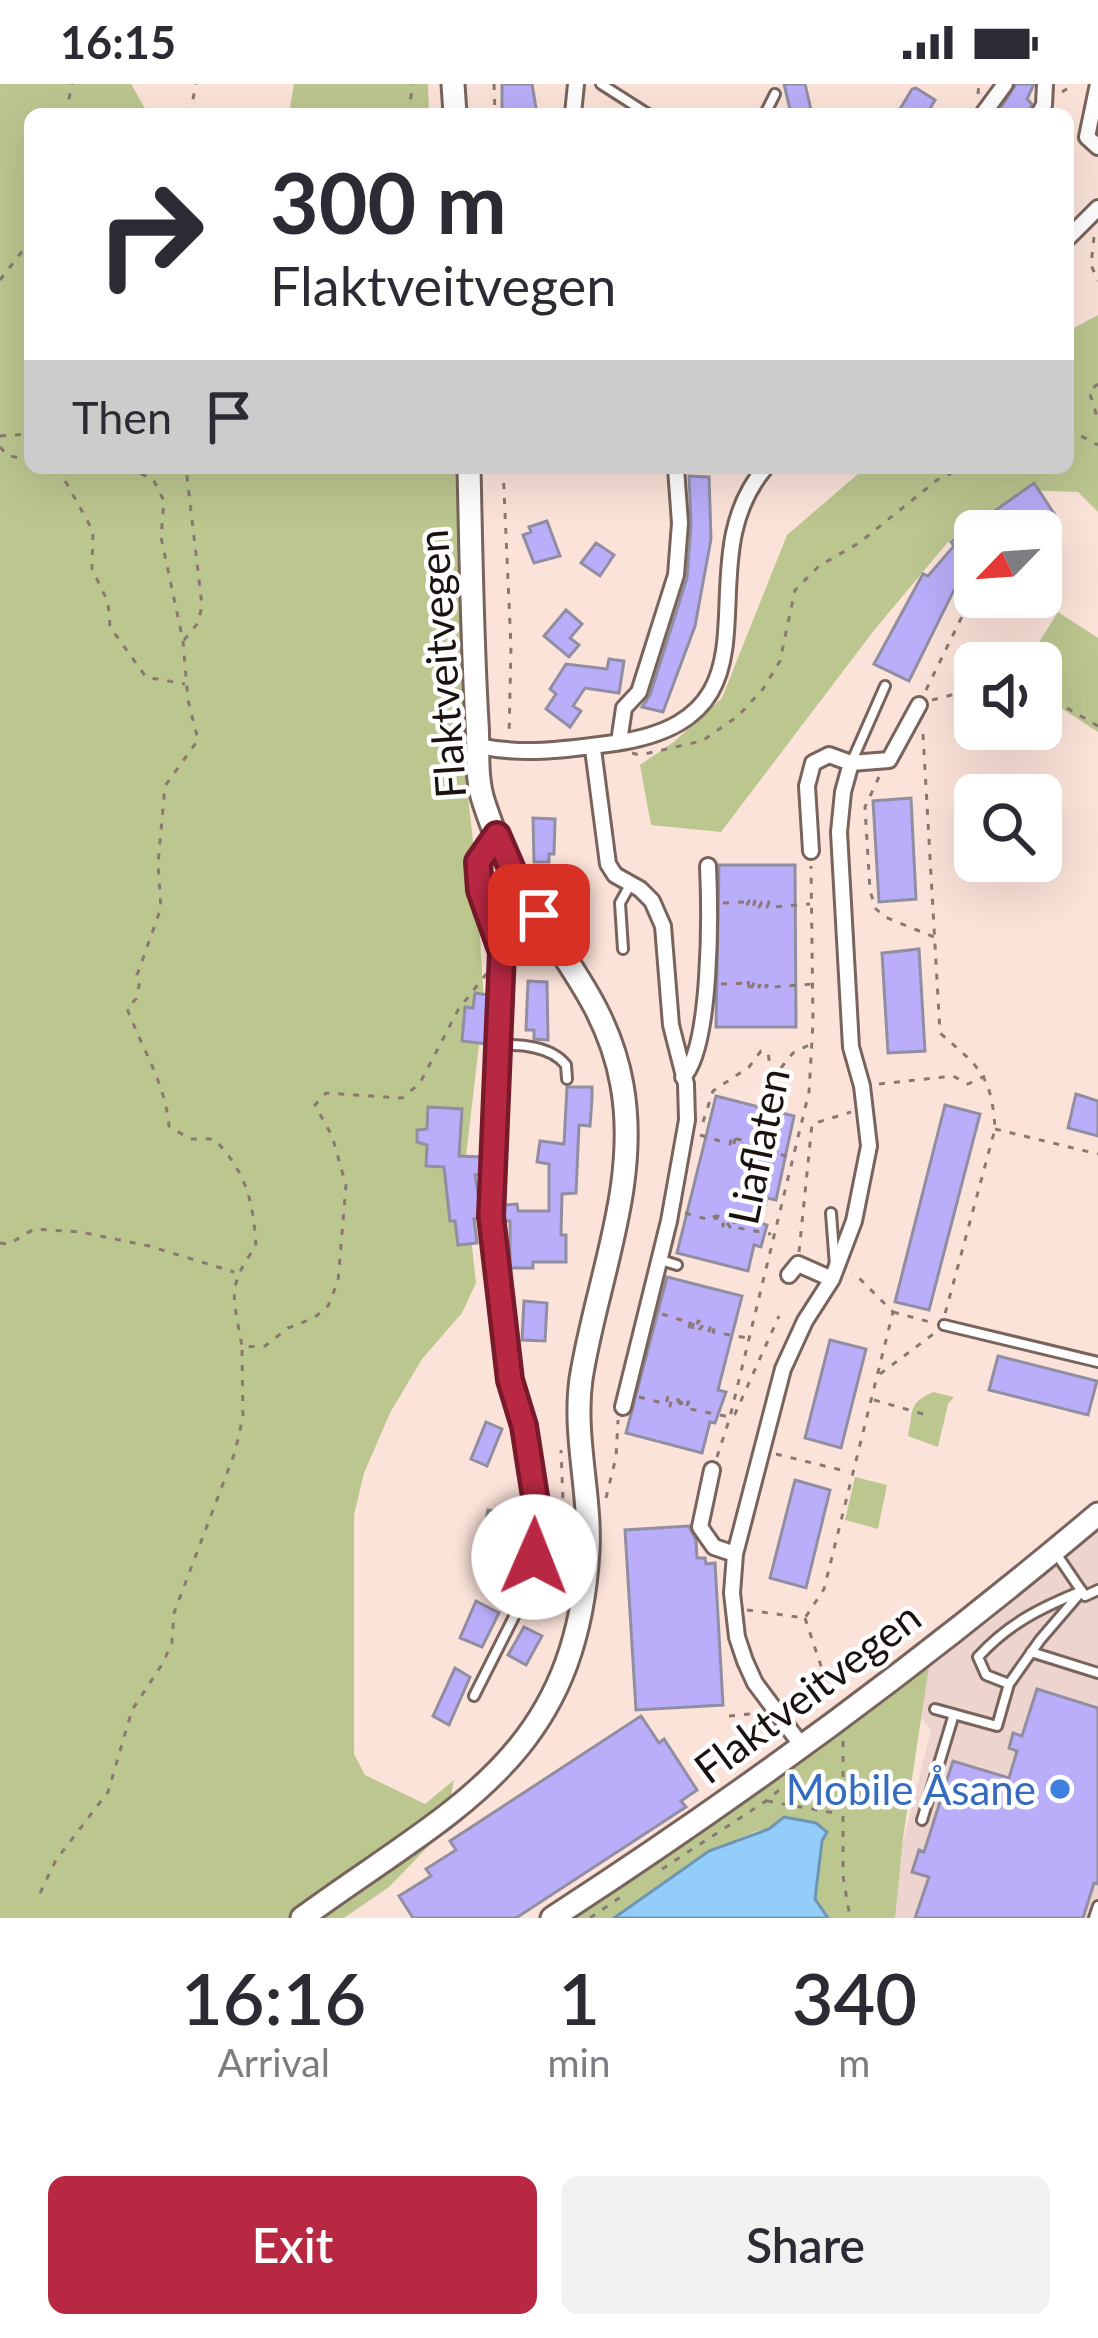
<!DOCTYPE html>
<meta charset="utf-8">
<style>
:root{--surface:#fff;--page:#f2f2f3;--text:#2b2b33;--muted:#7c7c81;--accent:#b92843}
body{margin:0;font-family:Lato,sans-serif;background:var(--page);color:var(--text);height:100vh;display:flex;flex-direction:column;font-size:45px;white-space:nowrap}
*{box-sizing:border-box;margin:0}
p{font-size:39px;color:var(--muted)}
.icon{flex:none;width:66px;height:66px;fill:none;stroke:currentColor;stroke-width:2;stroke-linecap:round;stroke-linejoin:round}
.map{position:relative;height:1834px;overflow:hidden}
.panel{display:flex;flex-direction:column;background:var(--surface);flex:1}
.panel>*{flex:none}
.guide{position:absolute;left:24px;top:24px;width:1050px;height:366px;border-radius:18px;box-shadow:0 12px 48px #0002;background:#fff;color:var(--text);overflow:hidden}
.needle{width:78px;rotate:245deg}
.controls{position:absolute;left:954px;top:426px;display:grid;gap:24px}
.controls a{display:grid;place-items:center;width:108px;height:108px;border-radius:18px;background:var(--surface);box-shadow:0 12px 48px #0002;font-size:60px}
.pin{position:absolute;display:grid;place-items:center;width:102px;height:102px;color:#fff;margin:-51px;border-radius:24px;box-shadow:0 6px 18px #0006}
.me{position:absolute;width:132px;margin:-66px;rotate:1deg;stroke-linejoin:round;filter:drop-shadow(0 0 9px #0008)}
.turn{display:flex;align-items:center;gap:42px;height:252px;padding:0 48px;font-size:54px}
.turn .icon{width:156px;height:156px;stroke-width:2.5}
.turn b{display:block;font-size:84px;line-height:102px}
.then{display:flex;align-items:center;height:114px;padding:0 48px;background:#0003;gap:24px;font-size:45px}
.eta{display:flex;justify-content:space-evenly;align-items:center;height:204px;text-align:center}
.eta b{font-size:72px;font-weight:600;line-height:84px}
.action{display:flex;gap:24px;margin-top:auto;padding:24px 48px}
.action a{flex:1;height:138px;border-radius:18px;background:var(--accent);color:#fff;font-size:48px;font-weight:600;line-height:138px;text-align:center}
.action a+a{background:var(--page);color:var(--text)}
.status{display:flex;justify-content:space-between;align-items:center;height:84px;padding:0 60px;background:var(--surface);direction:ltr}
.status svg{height:33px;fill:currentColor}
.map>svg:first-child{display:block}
</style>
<div class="status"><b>16:15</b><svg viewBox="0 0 49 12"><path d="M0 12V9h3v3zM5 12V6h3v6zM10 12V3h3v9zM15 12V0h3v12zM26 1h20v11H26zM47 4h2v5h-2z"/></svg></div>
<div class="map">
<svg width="1098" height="1834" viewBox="0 0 1098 1834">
<rect width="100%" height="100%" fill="#fbe3d9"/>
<path fill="#eed4ce" d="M1098,1435V1834H884L931,1646L890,1594Z"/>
<path fill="#bcc68f" d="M0,0H131L148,30H30V384H472L465,687L474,766L468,791L479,838L484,918L464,1089L476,1199L462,1229L422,1275L390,1329L364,1389L354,1431V1670L365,1691L425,1720L454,1696L444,1746L389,1803L344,1834H0Z
M294,0H428L429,30H289Z
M1098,231V428L1078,408L1023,406L948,458L875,545L721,748L651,741L640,681L675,657L722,614L787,451L865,384H1068V247Z
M1058,528L1098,554V648L1041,611V579H1026Z
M933,1308L954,1313L948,1320L938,1363L908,1352C914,1326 907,1320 933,1308Z
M855,1393L887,1401L878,1445L845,1436Z
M929,1582L903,1754L895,1834H828L815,1815L822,1757L769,1745L757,1747L709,1767L614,1834H568L713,1737Z"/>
<path fill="#93cdfa" stroke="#6f95b4" stroke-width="3" d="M784,1733L816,1739L827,1748L822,1757L815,1815L828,1834H614L709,1767L769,1745Z"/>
<path fill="#baadf9" stroke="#918ea2" stroke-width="3" d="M502,0H532L537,30H502Z
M784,0H805L812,30H791Z
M1016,0H1034L1027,15L1032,20L1028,30H1001L998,28Z
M916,4L935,16L927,30H897L912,5Z
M689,392L709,393L711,455L695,542L663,628L642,623L650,611L687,494L691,440Z
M1034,399L1055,431L1031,447H975V484L954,506L909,597L874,580L923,490L928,492L954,462L951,458Z
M547,437L560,472L534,479L523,451L531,448L529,443Z
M596,459L614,471L600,492L581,479Z
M566,526L582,540L570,554L579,561L569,573L544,552Z
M609,575L624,577L619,609L585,604L573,622L581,627L570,643L546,625L556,610L550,605L566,580L607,585Z
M911,714L916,815L879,818L873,717Z
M533,734L555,735L554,770H549V778H534Z
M719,781H795L796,943H716Z
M919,865L925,967L888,969L882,869Z
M528,897L547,898L548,956L534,955V946H526Z
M475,909L489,911L487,960L462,957L465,923L473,924Z
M567,1003H592V1015L590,1042L579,1041L576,1109L562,1110L561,1151H566V1178H533V1184H510V1137H503V1121L517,1120L518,1127H549V1080L537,1078L540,1057L564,1060Z
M1076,1010L1098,1017V1052L1068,1044Z
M716,1012L794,1032L776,1116L767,1114L760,1139L767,1141L761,1163L754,1161L748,1187L677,1169Z
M945,1021L980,1030L929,1226L895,1218Z
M428,1023L462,1025L459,1072L482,1073L481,1091H475L480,1121V1134L474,1135L477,1159L458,1161L455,1137H450L444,1083L426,1082L427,1061L417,1058V1046L427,1045Z
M667,1193L742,1212L718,1306L726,1308L715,1339L710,1338L702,1369L626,1349Z
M524,1217L547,1219L545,1257L522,1256Z
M830,1256L866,1265L841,1364L805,1354Z
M998,1272L1097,1297L1088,1331L989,1306Z
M486,1338L502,1345L487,1382L471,1375Z
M795,1396L830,1406L806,1504L770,1494Z
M488,1426L515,1432L505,1473L480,1467Z
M689,1442L696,1456L697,1474H705L706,1480L715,1479L723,1621L636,1626L625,1446Z
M476,1517L499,1529L482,1563L460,1554Z
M524,1543L542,1552L526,1581L508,1571Z
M455,1584L470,1593L449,1641L433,1632Z
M1037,1605L1098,1624V1800L1094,1799L1083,1834H915L929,1793L912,1788L919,1766L924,1768L953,1677L1009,1694L1017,1667L1009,1664L1013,1649L1022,1652Z
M641,1632L659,1659L664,1655L697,1706L681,1717L686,1723L516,1834H413L399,1812L431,1792L426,1785L456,1766L450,1757Z"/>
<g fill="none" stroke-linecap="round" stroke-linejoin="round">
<g stroke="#78645c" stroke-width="14">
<path id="service" d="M601,0L648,30
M765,30L775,10
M852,677L885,602
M623,865L620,819L630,801
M498,962C520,959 552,963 566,981L567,995
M831,1129L835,1182
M661,1176L677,1181
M944,1241L1098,1278
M1055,1468L1085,1512L1098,1506
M1082,1507L1040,1556L1009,1600L986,1591L978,1573C1008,1540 1040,1524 1082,1507Z
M1031,1568L1098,1589
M474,1612L529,1503L536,1423
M935,1625L997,1642L1009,1600
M922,1736L954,1630
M1094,1834L1098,1822"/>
</g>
<g stroke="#78645c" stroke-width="20">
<path id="minor" d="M1098,0L1087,53L1098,63
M573,30L576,0
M983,30L1005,0
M1039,30L1044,21L1045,0
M1068,154L1098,124
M619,658L624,624L639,608L676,491L680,439L676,384
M479,662C525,672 569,665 615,659C796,633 680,484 765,384
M593,665L608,780L615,791L640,805L652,817L663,842L671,941L686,1000L687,1036L669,1137L623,1323
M497,751L477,778L480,805L502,868L491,1132L510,1296L524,1342L536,1422
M811,767L807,702L813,679L829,671L851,679
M683,993C712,963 710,825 708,782
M789,1191L798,1180L832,1195
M712,1386L700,1443L714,1463L735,1470
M802,1662L755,1599L745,1577L737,1553L732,1509L735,1470L783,1285L805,1237L832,1195L854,1137L869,1062L862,1002L851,963L839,748L843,708L851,679L889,676L919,621"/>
</g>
<g stroke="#78645c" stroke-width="27">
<path id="secondary" d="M453,0L455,30
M302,1834C451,1725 576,1676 588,1467C591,1411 573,1352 581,1295C596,1198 640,1101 622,1001C608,920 558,870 519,802C505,777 493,746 484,719C475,693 479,664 477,638C472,553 471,469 469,384
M552,1834C742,1711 925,1576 1098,1430"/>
</g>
<path stroke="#897973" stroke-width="3" stroke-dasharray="6 9" stroke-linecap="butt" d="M494,0L495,30
M1062,8L1074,0
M978,10L979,0
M66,30L72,0
M190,30L196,0
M408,30L413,0
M1094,153L1091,181L1098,197
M0,196L30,157
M1098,300L1089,307L1098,336
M1068,345L1098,361
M0,352L30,350
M0,363L7,371L30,377
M58,384L93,447L92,485L108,518L110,543L146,593L185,600
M127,384L153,395L164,417L161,453L183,557L188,616L198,656L165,702L158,780L161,824L137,891L140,897L136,915L127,924C142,965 165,998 169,1042L190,1055H214C247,1089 253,1117 256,1162C225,1205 234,1213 242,1263L265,1262L288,1244L314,1234L328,1222L338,1197L346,1101L332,1052L315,1021L326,1009L402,1014L420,999L458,926L487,889
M503,384L511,563L509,652
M1041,458L1060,446
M184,556L198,539L202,522L186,384
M926,606L975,506
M1041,609L1098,642
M932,616L975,605
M923,650L940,949C979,983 992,991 995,1045L945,1230
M632,669L640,671L702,657L738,632L763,605L780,577L795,506L819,482L859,459L937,396L962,384
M879,693L865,723L870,807L876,825L885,833L934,853
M723,819L746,818V823L749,817H752L753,823L755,817H759V823L762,818H766L767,823L769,818L773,823L810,820
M721,900L746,899L749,903L748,897H752V903L755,897H759V903L762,898H766V903L769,899L773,903L813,900
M879,1000L953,992L968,1000L985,992
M703,1038L713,1007L749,983L761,967L768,969L771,987L776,990L793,969L811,960
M995,1045L1098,1070
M700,1051L730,1060L732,1052L736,1053L733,1062L737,1055L742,1056L740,1064L745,1058L750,1065L752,1058L755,1059L754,1065L792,1073
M685,1129L710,1136L715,1132V1140L717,1132L722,1133L723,1142L724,1135L730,1143L731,1135L735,1136L733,1143L771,1150
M0,1159L9,1160L34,1145L81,1148L149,1162L234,1188
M799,1168L812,1040L851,1028
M893,1228L930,1238
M662,1230L681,1236L689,1243L691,1235L694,1236L692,1245H696L698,1237L701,1238L699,1246L704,1240L709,1247L711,1241H715L713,1248L748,1254
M880,1290L936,1248
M639,1313L666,1320L668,1312L672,1313L670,1322L674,1315L679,1316L677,1324L681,1318L686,1325L688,1318L692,1319L690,1325L730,1333L735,1330L779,1232
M874,1316L923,1330
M776,1370L849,1388
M717,1373L730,1333L809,1008L813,939L811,782
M606,1414L616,1373L618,1336
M550,1419L554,1418L564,1443L561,1366
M747,1526L805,1534L824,1505L893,1228L853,1188
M805,1534L832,1615
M729,1632L760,1629
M843,1657V1792L850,1834
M767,1717L840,1730
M662,1785L766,1717L797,1691
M40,1809L56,1776L108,1708L132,1626L163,1579L172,1558L174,1529L235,1368L243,1333L242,1265
M590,1834L625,1810"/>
<use href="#service" stroke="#fff" stroke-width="8"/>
<use href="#minor" stroke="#fff" stroke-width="14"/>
<use href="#secondary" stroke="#fff" stroke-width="21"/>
</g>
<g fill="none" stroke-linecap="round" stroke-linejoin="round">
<g stroke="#781a2c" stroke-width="30">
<path id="route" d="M534,1473L536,1419L524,1342L510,1296L491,1132L502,868L480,806L478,778L497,751L519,802L539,831"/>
</g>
<use href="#route" stroke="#b92843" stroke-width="21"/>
</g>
<circle fill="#3f7fe0" stroke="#fff" stroke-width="4.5" cx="1060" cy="1705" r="12"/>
<g text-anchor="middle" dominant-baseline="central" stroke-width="9" stroke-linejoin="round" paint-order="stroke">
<g font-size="42" fill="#1a120f" stroke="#fff">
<text transform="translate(441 580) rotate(-94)">Flaktveitvegen</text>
<text transform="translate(758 1062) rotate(-78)">Liaflaten</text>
<text transform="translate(807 1608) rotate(-37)">Flaktveitvegen</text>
</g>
<g font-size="42" fill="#366cbe" stroke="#fff" text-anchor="end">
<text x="1036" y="1705">Mobile Åsane</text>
</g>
</g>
</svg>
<div class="controls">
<a><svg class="needle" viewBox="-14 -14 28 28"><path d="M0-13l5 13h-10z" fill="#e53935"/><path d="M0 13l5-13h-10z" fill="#7c7c81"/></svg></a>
<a><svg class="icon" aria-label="sound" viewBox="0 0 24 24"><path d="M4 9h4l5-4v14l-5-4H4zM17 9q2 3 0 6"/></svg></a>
<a><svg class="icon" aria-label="search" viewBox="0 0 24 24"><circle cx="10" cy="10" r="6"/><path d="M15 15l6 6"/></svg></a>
</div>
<div class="pin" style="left:539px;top:831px;background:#d93025"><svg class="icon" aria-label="arrive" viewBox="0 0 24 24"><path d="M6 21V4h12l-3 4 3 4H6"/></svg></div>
<svg class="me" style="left:534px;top:1473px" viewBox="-20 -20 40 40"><circle r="19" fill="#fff"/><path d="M0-13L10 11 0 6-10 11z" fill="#b92843"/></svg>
<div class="guide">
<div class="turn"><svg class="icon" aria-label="right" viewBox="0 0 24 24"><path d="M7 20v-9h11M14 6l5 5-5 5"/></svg><div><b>300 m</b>Flaktveitvegen</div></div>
<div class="then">Then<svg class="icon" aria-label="arrive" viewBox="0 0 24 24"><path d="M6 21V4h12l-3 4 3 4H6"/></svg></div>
</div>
</div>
<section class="panel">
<div class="eta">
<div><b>16:16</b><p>Arrival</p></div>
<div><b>1</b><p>min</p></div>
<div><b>340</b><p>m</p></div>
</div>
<div class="action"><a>Exit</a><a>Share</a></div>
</section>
